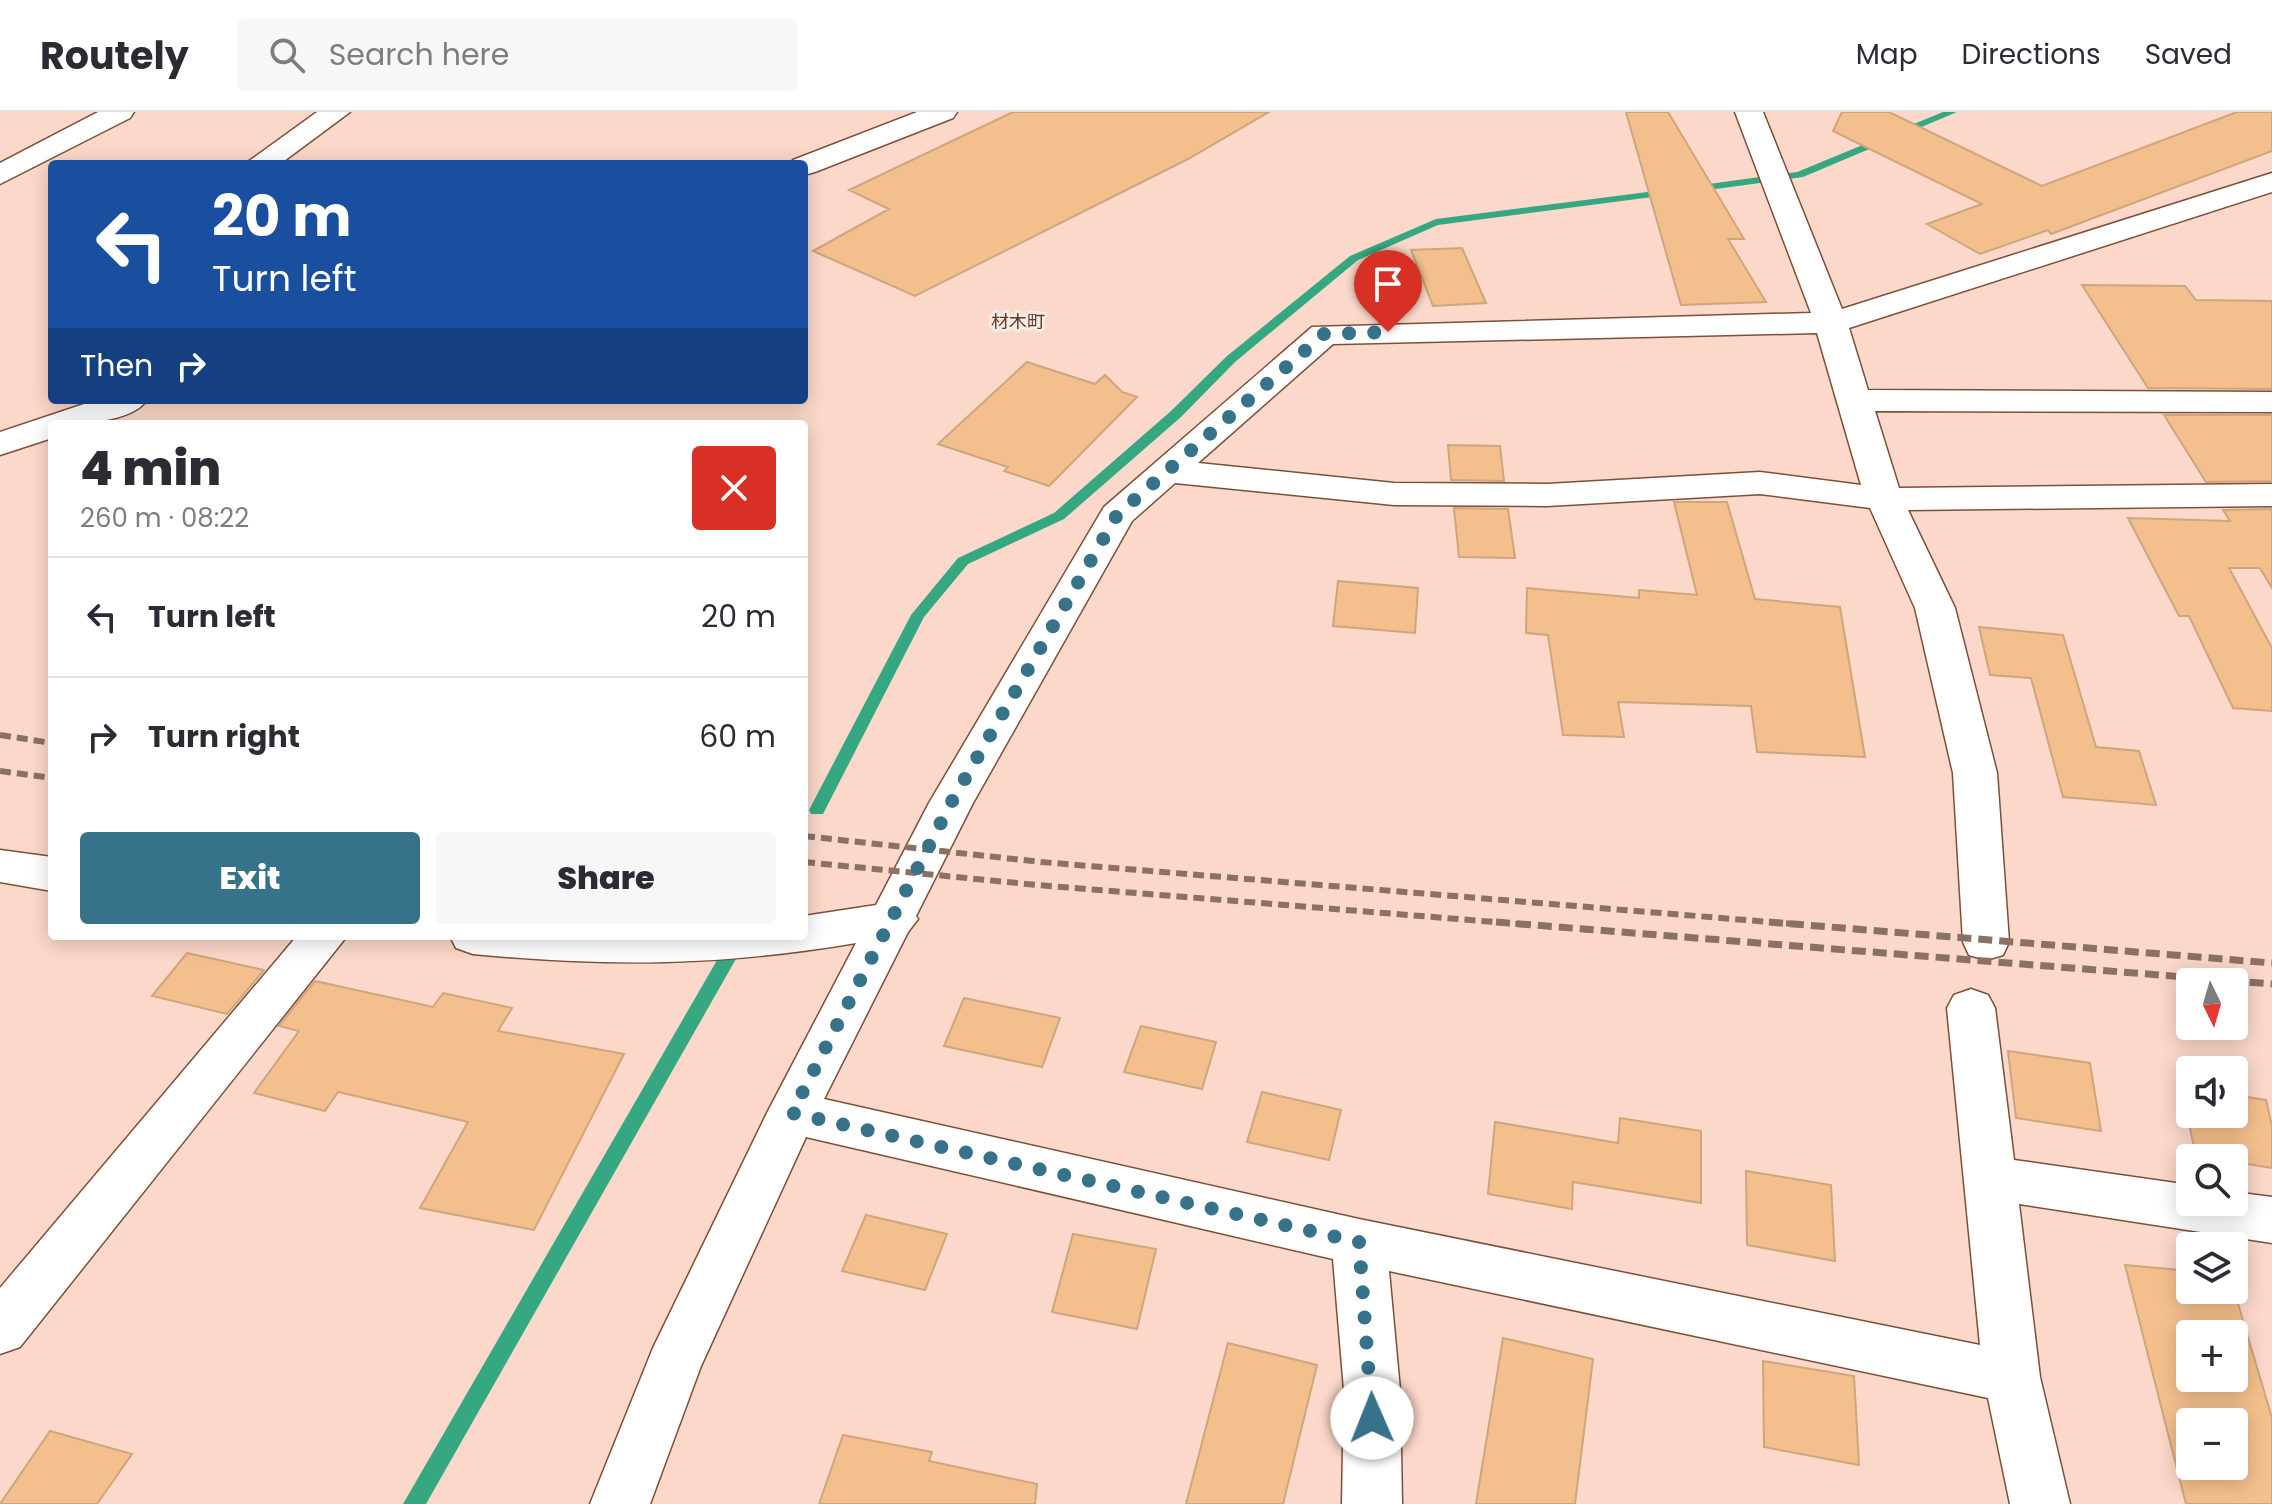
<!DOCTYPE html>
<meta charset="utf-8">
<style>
:root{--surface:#fff;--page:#f7f7f7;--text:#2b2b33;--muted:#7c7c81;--line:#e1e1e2;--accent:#36728a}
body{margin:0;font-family:Poppins,"Noto Sans JP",sans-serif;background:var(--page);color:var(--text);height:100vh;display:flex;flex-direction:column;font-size:30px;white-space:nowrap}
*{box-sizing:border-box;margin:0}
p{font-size:26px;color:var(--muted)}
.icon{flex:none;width:44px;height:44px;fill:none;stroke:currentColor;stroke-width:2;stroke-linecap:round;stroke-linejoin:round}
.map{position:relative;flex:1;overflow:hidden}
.details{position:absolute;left:48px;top:308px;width:760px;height:520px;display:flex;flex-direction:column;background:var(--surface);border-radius:8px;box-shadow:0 4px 20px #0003}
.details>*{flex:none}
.top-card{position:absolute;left:48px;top:48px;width:760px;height:244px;border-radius:8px;box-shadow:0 4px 20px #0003;background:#1a4fa0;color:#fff;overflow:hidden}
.needle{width:52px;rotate:175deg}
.fabs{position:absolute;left:2176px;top:856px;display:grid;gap:16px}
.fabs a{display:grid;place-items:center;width:72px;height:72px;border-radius:8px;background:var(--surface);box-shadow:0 4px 20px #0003;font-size:40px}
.pin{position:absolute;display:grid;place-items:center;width:68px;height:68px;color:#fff;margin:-82px -34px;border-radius:50% 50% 50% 0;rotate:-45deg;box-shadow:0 0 8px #0007}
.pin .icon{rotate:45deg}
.me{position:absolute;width:88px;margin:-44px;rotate:359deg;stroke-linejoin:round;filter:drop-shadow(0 0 6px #0008)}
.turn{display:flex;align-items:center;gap:28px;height:168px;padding:0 32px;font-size:36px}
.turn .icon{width:104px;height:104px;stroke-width:2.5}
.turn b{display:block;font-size:56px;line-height:68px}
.then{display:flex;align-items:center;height:76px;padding:0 32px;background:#0003;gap:16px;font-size:30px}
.round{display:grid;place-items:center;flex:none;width:84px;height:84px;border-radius:8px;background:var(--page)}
.head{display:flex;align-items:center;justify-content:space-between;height:136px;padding:0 32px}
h1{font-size:48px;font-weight:800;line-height:60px}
.action{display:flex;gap:16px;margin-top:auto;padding:16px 32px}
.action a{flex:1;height:92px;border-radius:8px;background:var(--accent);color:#fff;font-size:32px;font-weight:800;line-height:92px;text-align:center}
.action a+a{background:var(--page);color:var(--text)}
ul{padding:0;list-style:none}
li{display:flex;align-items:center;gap:24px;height:120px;padding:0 32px;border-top:2px solid var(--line)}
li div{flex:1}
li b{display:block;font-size:30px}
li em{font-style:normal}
header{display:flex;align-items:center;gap:48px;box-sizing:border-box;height:112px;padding:0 40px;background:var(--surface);border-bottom:2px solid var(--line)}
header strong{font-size:38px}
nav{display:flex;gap:44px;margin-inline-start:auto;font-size:28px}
.search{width:560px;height:72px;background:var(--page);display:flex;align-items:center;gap:20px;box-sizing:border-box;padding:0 28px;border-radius:8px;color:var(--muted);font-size:30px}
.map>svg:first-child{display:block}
</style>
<header>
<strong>Routely</strong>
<div class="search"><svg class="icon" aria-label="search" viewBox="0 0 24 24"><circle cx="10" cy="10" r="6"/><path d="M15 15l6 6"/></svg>Search here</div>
<nav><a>Map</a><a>Directions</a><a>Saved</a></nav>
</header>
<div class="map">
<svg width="2272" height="1392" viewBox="0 0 2272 1392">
<rect width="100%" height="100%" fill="#fbd8c9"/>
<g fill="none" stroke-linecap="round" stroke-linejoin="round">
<path fill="#35a881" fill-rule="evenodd" d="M1943,0H1957L1803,65L1694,80L1689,77L1694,74L1797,60Z
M1671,77L1677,80L1675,82L1438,113L1358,148L1235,250L1181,305L1064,407L968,452L924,505L823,702H811L809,698L911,503L958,446L1054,401L1171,299L1227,244L1350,144L1436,107Z
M731,824H749L426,1392H403Z"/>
</g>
<path fill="#f3c08d" stroke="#cea57c" stroke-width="2" fill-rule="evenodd" d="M1013,0H1269L1188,47L915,184L813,139L889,97L849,78Z
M1626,0H1668L1744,127H1728L1766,190L1681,193Z
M1842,0H1889L2042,74L2237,0H2272V39L2051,122L2048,118L1980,142L1927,112L1982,92L1833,19Z
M1462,136L1486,191L1433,194L1411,138Z
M2082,173L2185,174L2196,188L2272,189V277L2148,276Z
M1027,250L1095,272L1105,263L1122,280L1137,285L1049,374L1004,359L1008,355L938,332Z
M2164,303H2272V369L2206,370Z
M1448,333L1500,334L1504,369L1451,368Z
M1674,390H1727L1755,487L1840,495L1865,645L1757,640L1751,594L1618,590L1624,625L1563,623L1548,523L1526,521L1527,476L1639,486V478L1697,483Z
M1454,396L1508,397L1515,446L1459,445Z
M2272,397V476L2260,456H2229L2272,536V599L2233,596L2189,504H2179L2128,406L2230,409L2223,398Z
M1338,469L1418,476L1415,521L1333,514Z
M1979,515L2063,523L2096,635L2139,639L2156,693L2063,685L2031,566L1990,563Z
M187,841L264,858L227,902L152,884Z
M315,869L433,895L443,881L512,896L498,919L624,942L534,1118L420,1096L468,1010L338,980L325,999L254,981L299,919L279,914Z
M964,886L1060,906L1042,955L944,934Z
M1141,914L1216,930L1202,977L1124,960Z
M2008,939L2090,951L2101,1019L2016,1006Z
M2181,975L2190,976V1002H2234V983L2266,988L2272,1014V1056L2234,1050V1046L2196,1044Z
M1262,980L1341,998L1329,1048L1247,1030Z
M1620,1006L1701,1019V1091L1573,1070L1572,1097L1488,1082L1495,1010L1618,1031Z
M1746,1059L1831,1073L1835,1149L1747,1133Z
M866,1103L947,1122L925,1178L842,1159Z
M1073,1122L1156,1137L1137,1217L1052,1200Z
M2125,1153L2190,1159V1178H2234L2272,1306V1392H2186ZM2190,1222H2234V1266H2190ZM2190,1310H2234V1354H2190Z
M1503,1226L1593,1247L1575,1392H1476Z
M1228,1231L1317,1253L1283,1392H1186Z
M1763,1249L1854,1264L1859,1353L1764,1335Z
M50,1319L132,1342L97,1392H0Z
M843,1323L932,1340L929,1349L1037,1372L1035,1392H819Z"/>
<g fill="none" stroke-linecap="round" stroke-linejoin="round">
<g stroke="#7e4f38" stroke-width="3">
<path id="minor" d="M98,0H134L130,6L0,72V51Z
M1735,0H1763L1842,197L2272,61V80L1849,216L1868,278L2272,280V300L1875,299L1899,376L2272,372V394L1908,398L1955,496L1997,661L2009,830L2003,843L1986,848L1969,843L1963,830L1953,661L1915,496L1870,396L1760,382L1547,394L1394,393L1175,371L1132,409L973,691L916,804L918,807L908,820L824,987L1359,1107L1980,1233L1947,896L1954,883L1971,877L1988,883L1995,896L2014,1048L2190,1073V1090H2234V1080L2272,1085V1131L2019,1092L2040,1265L2070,1392H2010L1988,1286L1389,1159L1400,1278L1402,1392H1342L1344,1278L1333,1147L806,1025L701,1254L650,1392H590L653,1236L767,1001L856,831C720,854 610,855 473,842L456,836L450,824H804V804L876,793L929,691L1104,395L1312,215L1811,201ZM1817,221L1861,373L1760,360L1547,372L1394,371L1198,351L1333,232Z
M0,738L52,745V779L0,770Z
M297,824H347L20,1235L0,1242V1176Z"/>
</g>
<g stroke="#7e4f38" stroke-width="3">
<path id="major" d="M317,0H350L280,52H245Z
M917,0H957L953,6L815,60L804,63V52H791L793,48Z
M96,288H147C131,311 78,312 52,312V326L0,343V320Z"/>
</g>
<use href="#minor" fill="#fff" fill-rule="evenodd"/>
<use href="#major" fill="#fff" fill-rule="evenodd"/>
<path stroke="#8b7065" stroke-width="6" stroke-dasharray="11 6" stroke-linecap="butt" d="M0,623L52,631
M0,659L52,666
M804,724L1041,750L1794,812
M804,750L1037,773L1520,812"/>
<path stroke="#8b7065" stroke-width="7" stroke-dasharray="14 7" stroke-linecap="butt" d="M1496,810L2272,872
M1769,810L2272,851"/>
</g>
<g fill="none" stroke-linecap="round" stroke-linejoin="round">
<path stroke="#36728a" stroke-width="14" stroke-dasharray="0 25.2" d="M1372,1306L1359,1130L792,1001L951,691L1117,403L1324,222L1388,220"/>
</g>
<g text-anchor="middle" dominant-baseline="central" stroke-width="6" stroke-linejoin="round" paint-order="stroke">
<g font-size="18" fill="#653822" stroke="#f7ebe6">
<text x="1018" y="209">材木町</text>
</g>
</g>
</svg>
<div class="fabs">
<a><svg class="needle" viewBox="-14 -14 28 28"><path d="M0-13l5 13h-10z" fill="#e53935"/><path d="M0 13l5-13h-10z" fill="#7c7c81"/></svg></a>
<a><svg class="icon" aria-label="sound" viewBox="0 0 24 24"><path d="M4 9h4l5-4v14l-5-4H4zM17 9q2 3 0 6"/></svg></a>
<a><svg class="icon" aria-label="search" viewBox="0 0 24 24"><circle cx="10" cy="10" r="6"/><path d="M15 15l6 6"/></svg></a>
<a><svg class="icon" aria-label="layers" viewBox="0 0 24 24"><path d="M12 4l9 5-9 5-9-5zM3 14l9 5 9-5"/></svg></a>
<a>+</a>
<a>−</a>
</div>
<div class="pin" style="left:1388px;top:220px;background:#d93025"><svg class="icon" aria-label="arrive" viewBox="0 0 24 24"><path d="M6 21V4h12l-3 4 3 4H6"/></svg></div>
<svg class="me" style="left:1372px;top:1306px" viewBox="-20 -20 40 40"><circle r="19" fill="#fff"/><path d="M0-13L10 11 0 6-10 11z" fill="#36728a"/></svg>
<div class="top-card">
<div class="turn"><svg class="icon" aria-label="left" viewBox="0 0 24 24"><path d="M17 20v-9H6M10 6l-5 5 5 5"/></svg><div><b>20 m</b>Turn left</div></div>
<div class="then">Then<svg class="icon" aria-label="right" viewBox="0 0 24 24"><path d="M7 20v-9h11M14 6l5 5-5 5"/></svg></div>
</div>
<section class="details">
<div class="head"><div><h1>4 min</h1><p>260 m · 08:22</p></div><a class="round" style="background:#d93025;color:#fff"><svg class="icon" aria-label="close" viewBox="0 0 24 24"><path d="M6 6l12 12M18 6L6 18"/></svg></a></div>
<ul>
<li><svg class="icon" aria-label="left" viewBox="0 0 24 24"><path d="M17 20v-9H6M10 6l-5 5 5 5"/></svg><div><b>Turn left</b></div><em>20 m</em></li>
<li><svg class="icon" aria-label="right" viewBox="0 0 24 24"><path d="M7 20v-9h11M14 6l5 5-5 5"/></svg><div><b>Turn right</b></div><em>60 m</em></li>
</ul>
<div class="action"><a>Exit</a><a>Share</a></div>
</section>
</div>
